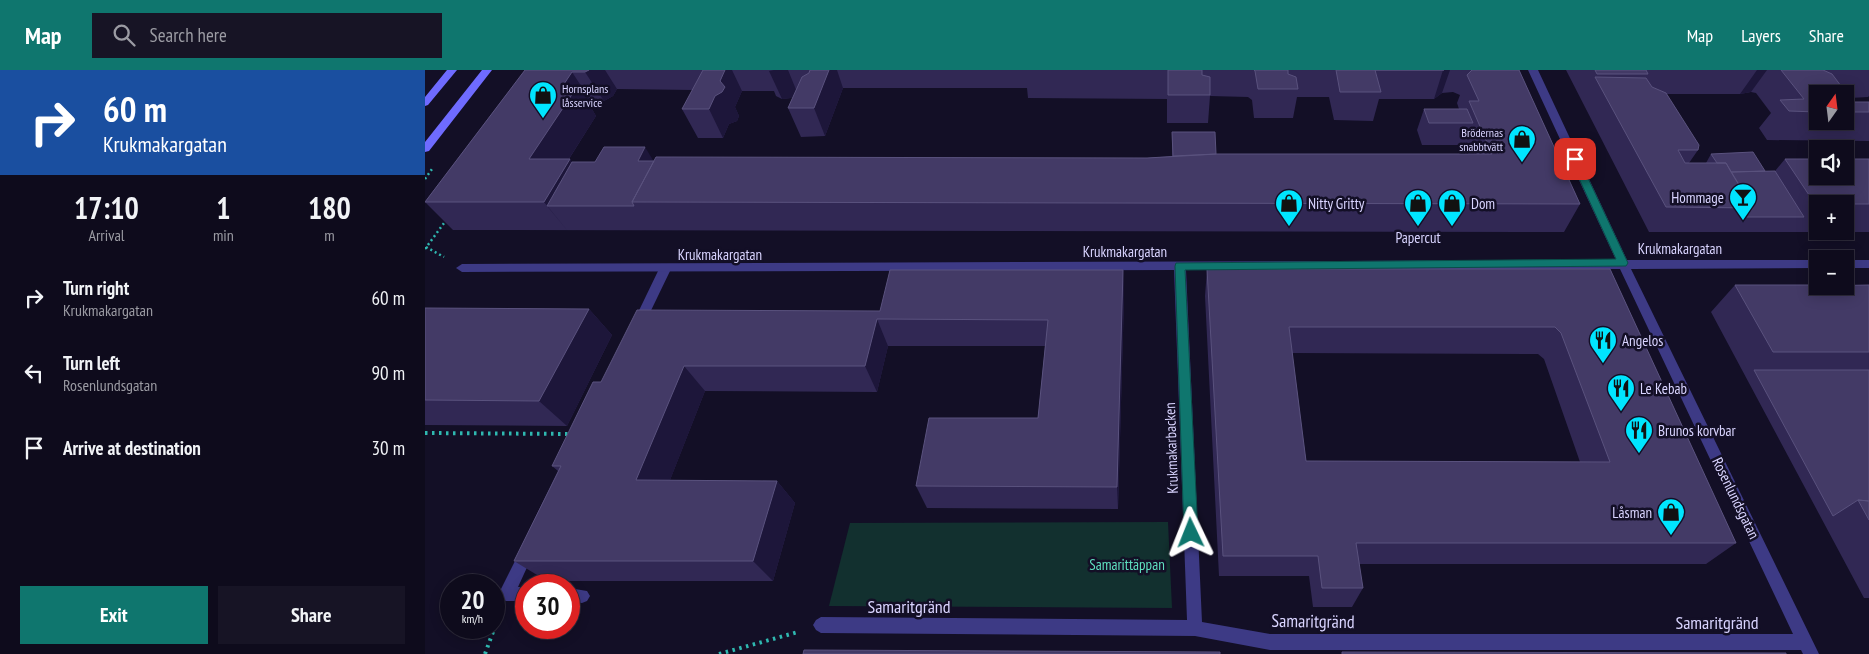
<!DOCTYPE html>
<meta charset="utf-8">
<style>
:root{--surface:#0e0b1c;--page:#171425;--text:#f1f3f6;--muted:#9b9ba3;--line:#2e2b3b;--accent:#0f766e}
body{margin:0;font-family:"PT Sans Narrow",sans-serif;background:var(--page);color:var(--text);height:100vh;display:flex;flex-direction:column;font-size:19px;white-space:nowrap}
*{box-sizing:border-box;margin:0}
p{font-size:16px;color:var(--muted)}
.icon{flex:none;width:28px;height:28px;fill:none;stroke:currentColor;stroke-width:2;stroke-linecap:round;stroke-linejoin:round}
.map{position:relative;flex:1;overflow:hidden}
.side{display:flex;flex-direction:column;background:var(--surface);width:425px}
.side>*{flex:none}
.banner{background:#1a4fa0;color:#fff;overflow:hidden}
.needle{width:32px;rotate:14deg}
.tools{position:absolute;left:1384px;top:15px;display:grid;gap:10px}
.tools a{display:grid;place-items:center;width:45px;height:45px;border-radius:0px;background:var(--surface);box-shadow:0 2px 12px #0003,0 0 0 1px var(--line);font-size:25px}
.speed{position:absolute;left:15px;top:504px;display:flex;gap:10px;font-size:25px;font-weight:700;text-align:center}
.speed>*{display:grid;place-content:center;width:65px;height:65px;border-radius:50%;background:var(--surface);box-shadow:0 2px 12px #0003,0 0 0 1px var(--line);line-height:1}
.speed small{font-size:12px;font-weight:400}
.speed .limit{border:8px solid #d22;background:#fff;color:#111}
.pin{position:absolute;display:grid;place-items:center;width:42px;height:42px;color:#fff;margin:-21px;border-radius:10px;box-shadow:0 2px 8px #0006}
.me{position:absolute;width:55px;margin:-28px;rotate:358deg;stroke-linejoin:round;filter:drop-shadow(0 0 4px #0008)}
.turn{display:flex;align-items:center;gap:18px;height:105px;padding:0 20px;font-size:22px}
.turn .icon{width:65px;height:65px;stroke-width:2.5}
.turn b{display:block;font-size:35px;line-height:42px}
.eta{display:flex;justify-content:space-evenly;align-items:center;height:85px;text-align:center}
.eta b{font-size:30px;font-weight:600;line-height:35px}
.cta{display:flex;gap:10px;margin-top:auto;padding:10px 20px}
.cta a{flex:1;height:58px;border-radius:0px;background:var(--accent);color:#fff;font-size:20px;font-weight:600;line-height:58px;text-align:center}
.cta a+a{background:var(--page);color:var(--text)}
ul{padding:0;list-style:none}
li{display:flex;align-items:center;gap:15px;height:75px;padding:0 20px}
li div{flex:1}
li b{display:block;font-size:19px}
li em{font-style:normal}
header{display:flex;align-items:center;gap:30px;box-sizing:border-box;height:70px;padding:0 25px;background:var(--accent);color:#fff}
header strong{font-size:24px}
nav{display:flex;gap:28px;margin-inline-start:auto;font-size:18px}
.search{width:350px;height:45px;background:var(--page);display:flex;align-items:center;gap:12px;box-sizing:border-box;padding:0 18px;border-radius:0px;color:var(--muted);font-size:19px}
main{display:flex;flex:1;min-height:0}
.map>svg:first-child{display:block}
</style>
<header>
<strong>Map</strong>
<div class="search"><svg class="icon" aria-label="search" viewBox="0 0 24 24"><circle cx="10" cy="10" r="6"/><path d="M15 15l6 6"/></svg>Search here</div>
<nav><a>Map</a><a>Layers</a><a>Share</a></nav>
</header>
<main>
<section class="side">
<div class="banner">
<div class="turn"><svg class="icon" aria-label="right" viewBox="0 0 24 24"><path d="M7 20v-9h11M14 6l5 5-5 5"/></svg><div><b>60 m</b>Krukmakargatan</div></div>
</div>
<div class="eta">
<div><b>17:10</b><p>Arrival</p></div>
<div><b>1</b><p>min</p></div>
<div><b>180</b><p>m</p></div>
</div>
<ul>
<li><svg class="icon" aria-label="right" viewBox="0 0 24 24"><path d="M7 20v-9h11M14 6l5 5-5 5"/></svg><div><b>Turn right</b><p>Krukmakargatan</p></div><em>60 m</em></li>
<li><svg class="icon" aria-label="left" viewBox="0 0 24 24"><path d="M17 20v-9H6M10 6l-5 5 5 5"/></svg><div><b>Turn left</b><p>Rosenlundsgatan</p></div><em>90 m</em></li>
<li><svg class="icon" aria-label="arrive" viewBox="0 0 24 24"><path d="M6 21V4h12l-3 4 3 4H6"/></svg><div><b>Arrive at destination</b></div><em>30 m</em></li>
</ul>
<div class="cta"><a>Exit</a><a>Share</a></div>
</section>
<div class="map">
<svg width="1444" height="584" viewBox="0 0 1444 584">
<rect width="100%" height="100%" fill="#130f26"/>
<path fill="#12302f" d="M743,452L747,538L404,536L425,453Z"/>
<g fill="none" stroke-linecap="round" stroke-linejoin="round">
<path stroke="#2fb8b0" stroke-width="2.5" stroke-dasharray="2 3" stroke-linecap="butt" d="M0,109L7,99
M1,177L19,187
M0,179L22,149"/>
<path stroke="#2fb8b0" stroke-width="4" stroke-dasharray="2.5 4.5" stroke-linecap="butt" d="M0,363L147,364
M60,584L73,548
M294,584L373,562"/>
<path fill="#3d3a85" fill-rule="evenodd" d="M240,195L246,199L219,255L217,258H209L207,255L234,199Z
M103,473L108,475L110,480L93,517H101V531H81L76,529L73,524L76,519L98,475Z
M144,518L162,521L165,526L162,531L157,533L144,532Z"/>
<path fill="#3d3a85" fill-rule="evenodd" d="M1103,0H1113L1202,190H1392V198L1206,199L1394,584H1378L1376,580H845L770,566L396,563L391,560L388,555L391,550L396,547L762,550L749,200L37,202L31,198L37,194L1191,190ZM1195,199L1368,564H845L777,552L761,200Z
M1420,190H1444V198H1420Z"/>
<path fill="#6f6bff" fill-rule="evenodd" d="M22,0H32L3,35L0,36V27Z
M57,0H67L4,81L0,82V72Z"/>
</g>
<path fill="#312854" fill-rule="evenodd" d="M100,0H1094L1155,134L1139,162L28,160L0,132ZM418,18H602L603,28L742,29V53H783L785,26L823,27L827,30L829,48H868L872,27H904L909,50L948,51L954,29H1009L1017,23L1028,22L1035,25L1032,33L1034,39H999L992,60L997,75H1039L1043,84H791L747,62V86L722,88L229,91L170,92H147L144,89L171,46L164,34L166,31H179L188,26L192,19L268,20L257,39L273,68H298L304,54L312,51L314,46L310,37L317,21H349L351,26L357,29L366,28L369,24L363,38L376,67L400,66Z
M1141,0H1444V26L1443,27L1425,28L1428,32H1444V71L1342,70L1334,58L1346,43L1331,23L1326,22L1315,24H1241L1273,80L1264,93H1281L1286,84L1340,101H1350L1360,89H1444V162H1224ZM1392,24H1420V51H1392ZM1392,134H1420V161H1392Z
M782,199H1185L1311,473L1281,494H934L938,518L927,537H888L884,506H794L780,226ZM867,283L1113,284L1119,289L1155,392L881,391Z
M698,200L699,228L693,439L502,438L491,416L613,348L620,276H463L452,322L280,321L245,410L352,411L370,433L348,511H122L89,491L133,401L127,396L176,312L455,241Z
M1310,215H1444V528H1439L1286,242Z
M0,238L164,239L187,265L142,356L0,355Z"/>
<path fill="#1d163a" d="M164,0H180L192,19L188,26L179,31L160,2Z
M300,0H307L317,21L310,37L314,46L312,51L304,54L298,68L284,39Z
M349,0H363L372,22L366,28L357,29L344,1Z
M404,0H412L418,18L400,66L389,38Z
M1018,0H1025L1017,23L1009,29Z
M1332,0H1342L1326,22L1315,24Z
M147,2L166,31L164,34L171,46L126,117L104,89L137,17Z
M220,77L231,95L213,91Z
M145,89L166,117L122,136L142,160L119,132Z
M698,200L699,228L693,439L692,417Z
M164,239L187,265L142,356L114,331Z
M452,249L463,276L452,322L440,296Z
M259,296L280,321L236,433L211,410Z
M352,411L370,433L348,511L328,491Z"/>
<path fill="#433a66" stroke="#5a527e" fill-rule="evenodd" d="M100,0H164L160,2H147L137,17H152L104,89H145L119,132H0Z
M278,0H300L295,11L300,17L297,22L290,26L284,39H257Z
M385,0H404L389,38H363L377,7L384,3Z
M743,0H777V5L785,7V25H743Z
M829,0H863V4L871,7L873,19H833L830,1Z
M911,0H1019H950L956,22H915Z
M1047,0H1094L1155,134L207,132L231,87L722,88L792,84H1067L1044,31H1054L1042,5Z
M1170,0H1221L1223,4H1172Z
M1356,0H1398L1407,4L1428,32H1444V42H1420V24H1392V42L1364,41L1355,30L1379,29Z
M1170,7L1221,8L1227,17L1241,23L1274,75L1273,80H1253L1260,93H1301L1328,138L1241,137Z
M999,39H1042L1048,53H1004Z
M747,62H790L791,84L748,86Z
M179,77H220L213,91H229L207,132L209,136H122L147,92H170Z
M1328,82L1340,101L1306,102L1301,93H1292L1286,84Z
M1360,89H1392V106H1420V89H1444V134H1390Z
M1350,101L1379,147H1321L1328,138L1306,102Z
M782,199H1185L1311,473H931L938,518H897L893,486H798ZM864,257H1130L1136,263L1185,392L881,391Z
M465,200H698L692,417L491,416L504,348H613L623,250L452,249L440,296H259L211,410L352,411L328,491H89L136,396H127L168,312H176L212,240L455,241Z
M1310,215H1392V216L1444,215V282H1348Z
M0,238L164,239L114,331L0,330Z
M1329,300H1444V431L1433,430L1408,446Z
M1433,430L1444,431V450Z
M379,580L795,582V584H378Z
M917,582L1361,583V584H917Z"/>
<path fill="#0f766e" stroke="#0a4d48" d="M1150,86L1154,89L1203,193L1201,196L760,200L773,463L771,467L766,469L761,467L759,463L750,196L751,193L1191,189L1145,89Z"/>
<defs>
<g id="shop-pin" transform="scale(1.4375)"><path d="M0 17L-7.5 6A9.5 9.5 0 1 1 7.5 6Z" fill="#00e5ff" stroke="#130f26"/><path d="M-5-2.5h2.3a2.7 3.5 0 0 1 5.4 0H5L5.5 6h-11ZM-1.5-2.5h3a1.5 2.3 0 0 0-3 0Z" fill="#111"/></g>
<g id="bar-pin" transform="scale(1.4375)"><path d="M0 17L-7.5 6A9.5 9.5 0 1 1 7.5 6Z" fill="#00e5ff" stroke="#130f26"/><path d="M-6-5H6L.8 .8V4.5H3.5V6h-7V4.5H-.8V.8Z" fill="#111"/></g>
<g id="restaurant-pin" transform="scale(1.4375)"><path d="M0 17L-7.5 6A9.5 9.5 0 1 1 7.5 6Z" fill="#00e5ff" stroke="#130f26"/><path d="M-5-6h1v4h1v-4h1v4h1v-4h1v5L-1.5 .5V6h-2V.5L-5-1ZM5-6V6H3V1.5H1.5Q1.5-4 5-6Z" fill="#111"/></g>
</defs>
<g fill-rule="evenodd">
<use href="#shop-pin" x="118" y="25"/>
<use href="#shop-pin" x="1097" y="69"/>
<use href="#bar-pin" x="1318" y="127"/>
<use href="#shop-pin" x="864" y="133"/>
<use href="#shop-pin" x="993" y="133"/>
<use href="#shop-pin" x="1027" y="133"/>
<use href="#restaurant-pin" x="1178" y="270"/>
<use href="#restaurant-pin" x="1196" y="318"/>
<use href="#restaurant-pin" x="1214" y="360"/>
<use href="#shop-pin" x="1246" y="442"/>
</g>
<g text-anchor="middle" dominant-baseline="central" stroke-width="5" stroke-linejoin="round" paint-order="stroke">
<g font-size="12" fill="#d9d4ff" stroke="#130f26" text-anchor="start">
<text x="137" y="18">Hornsplans<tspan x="137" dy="14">låsservice</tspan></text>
<text x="1078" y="62" text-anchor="end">Brödernas<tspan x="1078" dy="14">snabbtvätt</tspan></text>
</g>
<g font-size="15" fill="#d9d4ff" stroke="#130f26" text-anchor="start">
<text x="1299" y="127" text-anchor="end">Hommage</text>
<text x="883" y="133">Nitty Gritty</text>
<text x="1046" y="133">Dom</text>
<text x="993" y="167" text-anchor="middle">Papercut</text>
<text x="1197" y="270">Angelos</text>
<text x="1215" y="318">Le Kebab</text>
<text x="1233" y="360">Brunos korvbar</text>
<text x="1227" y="442" text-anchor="end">Låsman</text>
</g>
<g font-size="15" fill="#d9d4ff" stroke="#130f26">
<text x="1255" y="178">Krukmakargatan</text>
<text x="700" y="181">Krukmakargatan</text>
<text x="295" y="184">Krukmakargatan</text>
<text transform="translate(746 378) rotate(-92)">Krukmakarbacken</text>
<text transform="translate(1311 428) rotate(64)">Rosenlundsgatan</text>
</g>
<g font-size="15" fill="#5fe0c0" stroke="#130f26">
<text x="702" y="494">Samarittäppan</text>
</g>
<g font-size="18" fill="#d9d4ff" stroke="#130f26">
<text x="484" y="536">Samaritgränd</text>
<text transform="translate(888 551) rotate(1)">Samaritgränd</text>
<text x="1292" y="552">Samaritgränd</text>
</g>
</g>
</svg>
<div class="tools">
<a><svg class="needle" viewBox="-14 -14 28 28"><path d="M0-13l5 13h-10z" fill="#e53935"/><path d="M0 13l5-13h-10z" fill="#9b9ba3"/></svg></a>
<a><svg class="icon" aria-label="sound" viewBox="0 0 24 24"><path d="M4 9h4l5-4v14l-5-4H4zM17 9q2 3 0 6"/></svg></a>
<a>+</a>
<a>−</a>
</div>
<div class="speed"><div>20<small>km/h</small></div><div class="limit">30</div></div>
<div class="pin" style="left:1150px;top:89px;background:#d93025"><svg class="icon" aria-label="arrive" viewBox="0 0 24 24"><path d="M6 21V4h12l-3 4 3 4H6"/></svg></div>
<svg class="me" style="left:766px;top:463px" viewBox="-20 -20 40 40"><path d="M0-17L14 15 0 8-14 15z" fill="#0f766e" stroke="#fff" stroke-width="4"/></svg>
</div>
</main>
